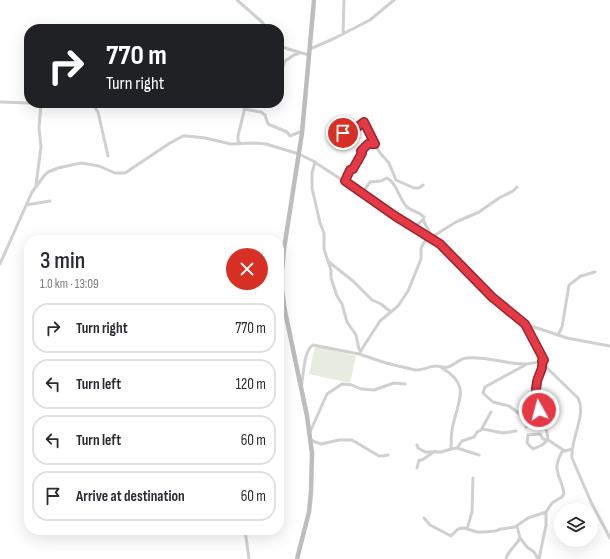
<!DOCTYPE html>
<meta charset="utf-8">
<style>
:root{--surface:#fff;--page:#f7f7f7;--text:#2b2b33;--muted:#7c7c81;--line:#e1e1e2}
body{margin:0;font-family:"Sofia Sans Condensed",sans-serif;background:var(--page);color:var(--text);height:100vh;display:flex;flex-direction:column;font-size:15px;white-space:nowrap}
*{box-sizing:border-box;margin:0}
p{font-size:13px;color:var(--muted)}
.icon{flex:none;width:22px;height:22px;fill:none;stroke:currentColor;stroke-width:2;stroke-linecap:round;stroke-linejoin:round}
.map{position:relative;flex:1;overflow:hidden}
.details{position:absolute;left:24px;top:235px;width:260px;height:300px;display:flex;flex-direction:column;background:var(--surface);border-radius:16px;box-shadow:0 4px 16px #0002}
.details>*{flex:none}
.hud{position:absolute;left:24px;top:24px;width:260px;height:84px;border-radius:16px;box-shadow:0 4px 16px #0002;background:#202124;color:#fff;overflow:hidden}
.fabs{position:absolute;left:554px;top:503px;display:grid;gap:8px}
.fabs a{display:grid;place-items:center;width:44px;height:44px;border-radius:50%;background:var(--surface);box-shadow:0 4px 16px #0002;font-size:20px}
.pin{position:absolute;display:grid;place-items:center;width:34px;height:34px;color:#fff;margin:-17px;border:2px solid #fff;border-radius:50%;box-shadow:0 1px 4px #0007}
.me{position:absolute;width:44px;margin:-22px;rotate:353deg;stroke-linejoin:round;filter:drop-shadow(0 0 3px #0008)}
.turn{display:flex;align-items:center;gap:14px;height:84px;padding:0 16px;font-size:18px}
.turn .icon{width:52px;height:52px;stroke-width:2.5}
.turn b{display:block;font-size:28px;line-height:34px}
.round{display:grid;place-items:center;flex:none;width:42px;height:42px;border-radius:21px;background:var(--page)}
.summary{display:flex;align-items:center;justify-content:space-between;height:68px;padding:0 16px}
h1{font-size:24px;font-weight:600;line-height:30px}
ul{padding:0;list-style:none}
li{display:flex;align-items:center;gap:12px;height:50px;margin:0 8px 6px;padding:0 8px;border:2px solid var(--line);border-radius:16px}
li div{flex:1}
li b{display:block;font-size:15px}
li em{font-style:normal}
.map>svg:first-child{display:block}
</style>
<div class="map">
<svg width="610" height="559" viewBox="0 0 610 559">
<rect width="100%" height="100%" fill="#fff"/>
<path fill="#e6ecdf" d="M315,346L356,356L350,383L309,374Z"/>
<g fill="none" stroke-linecap="round" stroke-linejoin="round">
<path stroke="#d0d0d0" stroke-width="3" d="M237,0L262,22L267,29
M343,34L344,0
M279,45L288,49L309,55
M310,49L333,39L370,20L394,0
M279,71L282,69L285,61L294,55L300,53
M0,102L29,103
M33,103L41,104L46,103
M47,103L85,104L93,105L98,112L108,156
M244,109L261,112L265,115L268,124L287,132L290,136L302,131
M339,132L348,133L364,122L375,144
M240,143L238,141V136L246,103
M315,162L312,173V188L320,223L324,233V249L331,270V278L337,296L342,304L347,322L356,335L359,349L361,351
M345,181L350,170L353,169L362,153L361,151L368,144H375L380,153L389,163L396,180L414,188H419L423,185
M36,185L41,147L39,128L41,103
M362,193L370,182L381,181L387,178C397,183 399,199 407,207C413,212 419,211 424,217L423,220L414,227
M26,205L50,201
M423,220L432,237L456,222L479,212L499,198L513,191L517,187
M329,262L353,281L372,300L381,304L391,312
M0,264L32,192L44,176L48,172L58,168L81,163L99,166L115,173H125L170,143L183,136H187L205,138L231,144L253,143L266,144L299,154L313,161L440,244L492,297L525,324L567,338L610,346
M525,325L548,369L578,398C587,415 570,439 572,458L591,502L610,538
M558,335L562,327L569,285L581,276L595,272
M360,352L380,321L398,306L408,291L421,259V249L423,244L429,236
M442,368C469,384 460,397 454,421C451,430 451,440 451,449L457,448L479,455
M301,387C304,376 303,351 313,345L359,354L386,363L415,370C422,371 429,366 436,366C440,366 443,368 448,367C455,365 460,358 467,358C492,355 519,371 543,360
M520,414L509,406L493,402L483,393L485,387L527,364
M545,425L547,433L548,440L542,445L533,449L527,443L528,435L540,434L543,439L548,440L565,451
M526,427L541,416C537,405 535,394 537,382C538,374 544,370 542,361
M481,430L491,412
M310,432L327,394L342,384L352,385L361,389L374,390L394,383L405,384
M310,440L321,444L339,440H352L379,456H383L388,455
M417,445L418,448L425,452H441L451,449
M457,448L462,441L474,437L477,432L483,429L503,433L516,431
M417,468L419,460H422L435,451
M424,518L430,525L451,536L458,529L464,528L477,532H483L495,531L501,529L515,527L528,518L546,512
M467,529L472,512L473,478
M245,530L249,559
M520,538L527,547L534,552L538,559
M506,559C508,550 516,546 520,538L517,526
M539,559L546,525V512L552,503L562,497L564,493C561,475 551,471 562,452L572,449"/>
<path stroke="#bdbdbd" stroke-width="4.5" d="M297,559L309,512L311,492L312,453L307,416L285,311L282,290V271L284,249L302,133L314,0"/>
</g>
<g fill="none" stroke-linecap="round" stroke-linejoin="round">
<g stroke="#96252e" stroke-width="10">
<path id="route" d="M343,133C352,133 357,127 364,122L375,144H368L361,151L362,153L353,169L350,170L345,181L395,216L440,244L492,297L525,324L544,360L542,361C544,370 538,374 537,382C535,392 536,401 539,410"/>
</g>
<use href="#route" stroke="#e63946" stroke-width="7"/>
</g>
</svg>
<div class="fabs">
<a><svg class="icon" aria-label="layers" viewBox="0 0 24 24"><path d="M12 4l9 5-9 5-9-5zM3 14l9 5 9-5"/></svg></a>
</div>
<div class="pin" style="left:343px;top:133px;background:#d93025"><svg class="icon" aria-label="arrive" viewBox="0 0 24 24"><path d="M6 21V4h12l-3 4 3 4H6"/></svg></div>
<svg class="me" style="left:539px;top:410px" viewBox="-20 -20 40 40"><circle r="17" fill="#e63946" stroke="#fff" stroke-width="3"/><path d="M0-11L8 9 0 5-8 9z" fill="#fff"/></svg>
<div class="hud">
<div class="turn"><svg class="icon" aria-label="right" viewBox="0 0 24 24"><path d="M7 20v-9h11M14 6l5 5-5 5"/></svg><div><b>770 m</b>Turn right</div></div>
</div>
<section class="details">
<div class="summary"><div><h1>3 min</h1><p>1.0 km · 13:09</p></div><a class="round" style="background:#d93025;color:#fff"><svg class="icon" aria-label="close" viewBox="0 0 24 24"><path d="M6 6l12 12M18 6L6 18"/></svg></a></div>
<ul>
<li><svg class="icon" aria-label="right" viewBox="0 0 24 24"><path d="M7 20v-9h11M14 6l5 5-5 5"/></svg><div><b>Turn right</b></div><em>770 m</em></li>
<li><svg class="icon" aria-label="left" viewBox="0 0 24 24"><path d="M17 20v-9H6M10 6l-5 5 5 5"/></svg><div><b>Turn left</b></div><em>120 m</em></li>
<li><svg class="icon" aria-label="left" viewBox="0 0 24 24"><path d="M17 20v-9H6M10 6l-5 5 5 5"/></svg><div><b>Turn left</b></div><em>60 m</em></li>
<li><svg class="icon" aria-label="arrive" viewBox="0 0 24 24"><path d="M6 21V4h12l-3 4 3 4H6"/></svg><div><b>Arrive at destination</b></div><em>60 m</em></li>
</ul>
</section>
</div>
